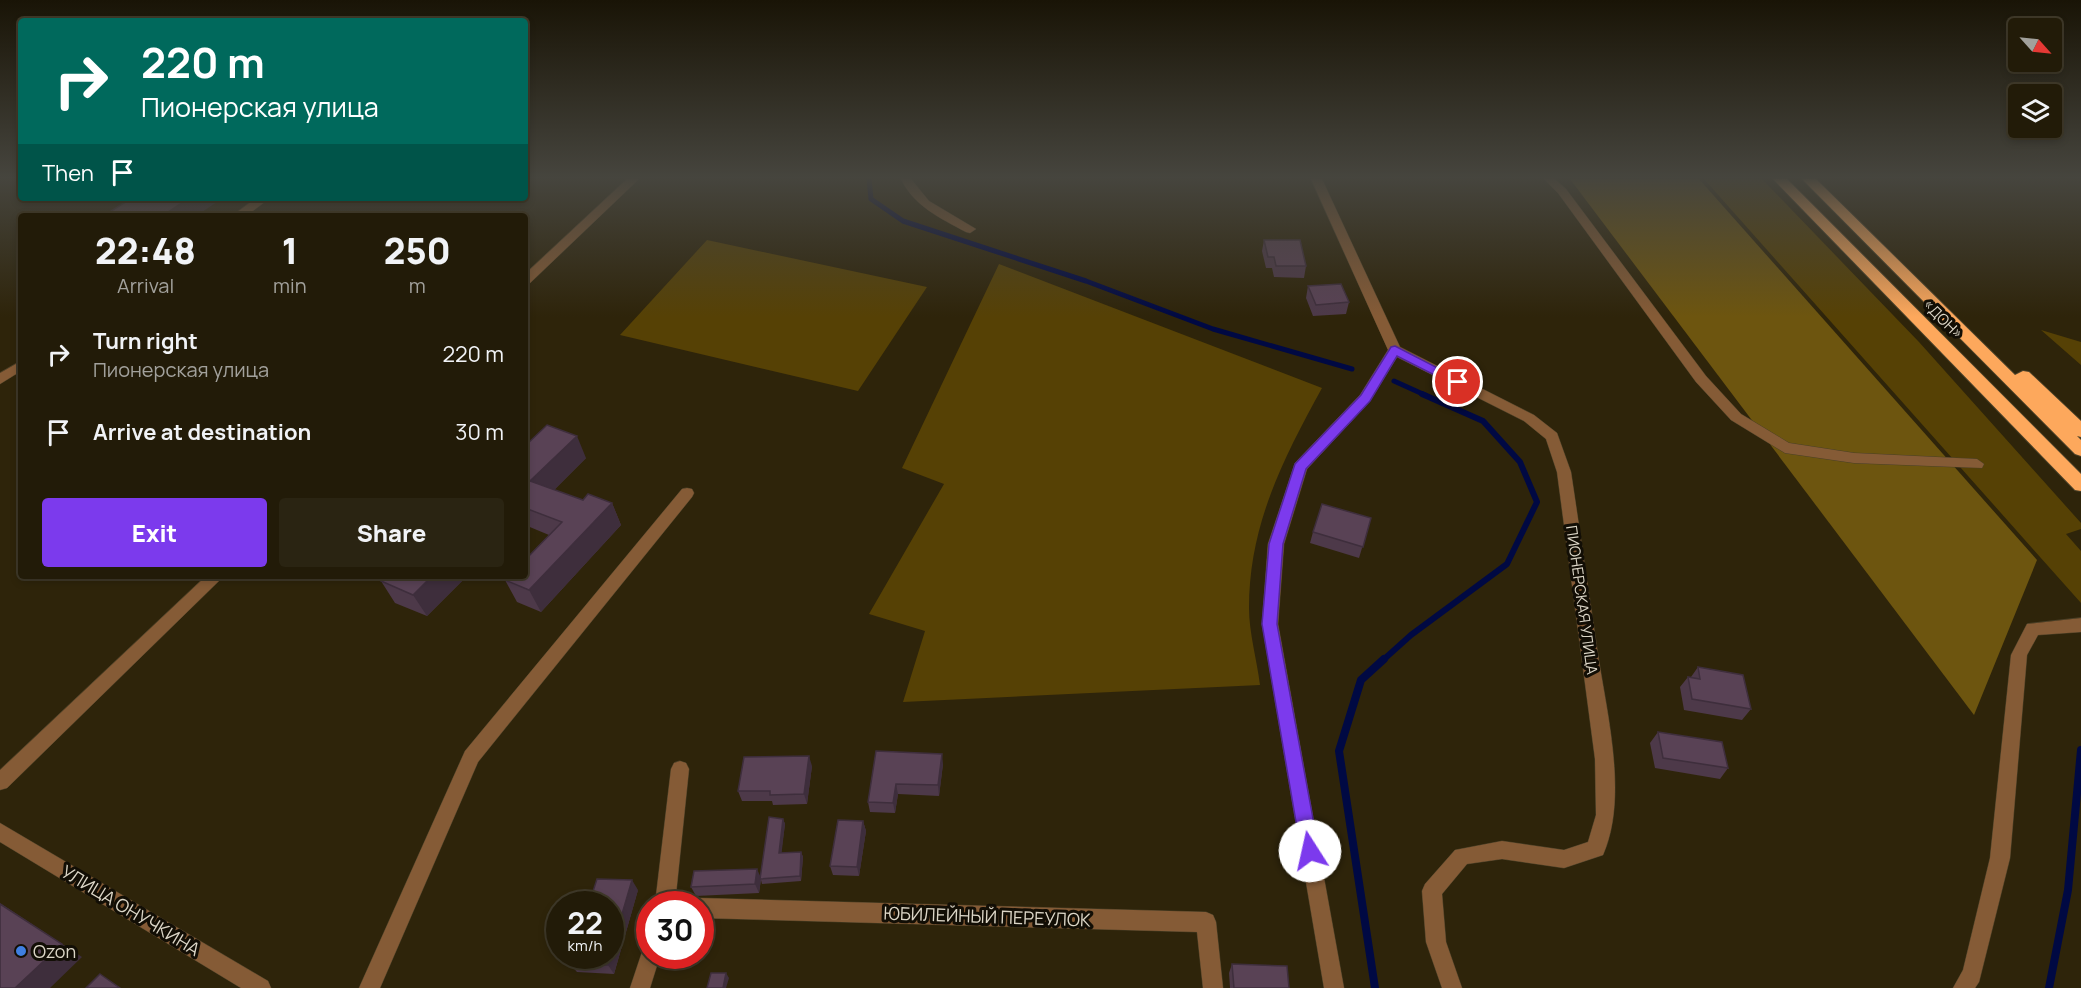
<!DOCTYPE html>
<meta charset="utf-8">
<style>
:root{--surface:#221b08;--page:#2a2412;--text:#f1f3f6;--muted:#a2a19c;--line:#3f3929;--accent:#7c3aed}
body{margin:0;font-family:Manrope,sans-serif;background:var(--page);color:var(--text);height:100vh;display:flex;flex-direction:column;font-size:22px;white-space:nowrap}
*{box-sizing:border-box;margin:0}
p{font-size:20px;color:var(--muted)}
.icon{flex:none;width:33px;height:33px;fill:none;stroke:currentColor;stroke-width:2;stroke-linecap:round;stroke-linejoin:round}
.map{position:relative;flex:1;overflow:hidden}
.panel{position:absolute;left:18px;top:213px;width:510px;height:366px;display:flex;flex-direction:column;background:var(--surface);border-radius:6px;box-shadow:0 3px 9px #0003,0 0 0 2px var(--line)}
.panel>*{flex:none}
.guide{position:absolute;left:18px;top:18px;width:510px;height:183px;border-radius:6px;box-shadow:0 3px 9px #0003,0 0 0 2px var(--line);background:#00695c;color:#fff;overflow:hidden}
.needle{width:39px;rotate:117deg}
.controls{position:absolute;left:2008px;top:18px;display:grid;gap:12px}
.controls a{display:grid;place-items:center;width:54px;height:54px;border-radius:6px;background:var(--surface);box-shadow:0 3px 9px #0003,0 0 0 2px var(--line);font-size:30px}
.speed{position:absolute;left:546px;top:891px;display:flex;gap:12px;font-size:30px;font-weight:700;text-align:center}
.speed>*{display:grid;place-content:center;width:78px;height:78px;border-radius:50%;background:var(--surface);box-shadow:0 3px 9px #0003,0 0 0 2px var(--line);line-height:1}
.speed small{font-size:15px;font-weight:400}
.speed .limit{border:9px solid #d22;background:#fff;color:#111}
.pin{position:absolute;display:grid;place-items:center;width:51px;height:51px;color:#fff;margin:-26px;border:3px solid #fff;border-radius:50%;box-shadow:0 2px 6px #0007}
.me{position:absolute;width:66px;margin:-33px;rotate:350deg;stroke-linejoin:round;filter:drop-shadow(0 0 4px #0008)}
.turn{display:flex;align-items:center;gap:21px;height:126px;padding:0 24px;font-size:27px}
.turn .icon{width:78px;height:78px;stroke-width:2.5}
.turn b{display:block;font-size:42px;line-height:51px}
.then{display:flex;align-items:center;height:57px;padding:0 24px;background:#0003;gap:12px;font-size:22px}
.eta{display:flex;justify-content:space-evenly;align-items:center;height:102px;text-align:center}
.eta b{font-size:36px;font-weight:800;line-height:42px}
.primary-button{display:flex;gap:12px;margin-top:auto;padding:12px 24px}
.primary-button a{flex:1;height:69px;border-radius:6px;background:var(--accent);color:#fff;font-size:24px;font-weight:800;line-height:69px;text-align:center}
.primary-button a+a{background:var(--page);color:var(--text)}
ul{padding:0;list-style:none}
li{display:flex;align-items:center;gap:18px;height:78px;padding:0 24px}
li div{flex:1}
li b{display:block;font-size:22px}
li em{font-style:normal}
.map>svg:first-child{display:block}
</style>
<div class="map">
<svg width="2081" height="988" viewBox="0 0 2081 988">
<rect width="100%" height="100%" fill="#2e240a"/>
<path fill="#564105" d="M1704,179H1762L1919,342L2081,523V529L2066,534L2081,551V603Z
M707,240L927,287L858,391L620,335Z
M999,264L1322,388C1283,459 1249,525 1249,608C1249,633 1257,660 1260,685L903,702L925,631L869,614L944,484L902,468Z
M2041,330L2081,342V365Z"/>
<path fill="#6d550f" d="M1570,179H1699L2037,560L1974,715Z"/>
<g fill="none" stroke-linecap="round" stroke-linejoin="round">
<path stroke="#000943" stroke-width="5" d="M869,179L871,199L903,221L1086,281L1213,329L1352,369
M1394,381L1425,395"/>
<path stroke="#000943" stroke-width="6" d="M1382,661L1411,635L1507,564L1537,502L1520,462L1483,421L1422,394"/>
<path stroke="#000943" stroke-width="8" d="M1375,988L1339,751L1361,680L1384,659
M2049,988L2068,890L2081,750"/>
<g stroke="#4a4028" stroke-width="1">
<path id="minor" d="M627,179H639L529,284L525,285V274Z
M901,179H911L929,201L976,229L970,233L966,232C940,218 914,206 901,179Z
M1311,179H1322L1400,347L1534,415L1557,433L1571,472C1580,531 1588,589 1597,648C1606,711 1629,796 1603,855L1564,868L1502,859L1467,864L1442,894L1446,942L1462,988H1442L1426,942L1422,891L1425,884L1455,850L1502,841L1564,850L1588,842L1596,815L1595,759L1557,472L1546,439L1524,421L1397,357L1370,401L1307,469L1284,544L1278,624L1344,988H1324L1262,624L1268,544L1295,463L1360,395L1388,350Z
M1544,179H1555L1566,189L1706,376L1741,414L1789,443L1854,453L1977,459L1984,464L1982,468L1854,463L1785,453L1731,420L1696,382L1558,193Z
M256,198H270L246,216H232Z
M21,361V371L0,384V373Z
M687,488L692,489L694,493L692,497L478,762L380,988H359L465,751L682,489Z
M206,576H224L7,788L0,790V770Z
M2081,618V632L2038,635L2027,655L2010,858L1979,982L1975,988H1953L1963,970L1990,858L2011,655L2027,624Z
M680,761L686,763L689,769L675,904H655L671,769L674,763Z
M0,823L268,981L271,988H241L0,842Z
M700,898L1206,912L1213,915L1216,922L1223,988H1203L1197,932L700,918V904H691L693,901Z
M650,946V956H660L650,988H630L643,949Z"/>
</g>
<g stroke="#4a4028" stroke-width="2">
<path id="highway" d="M1773,179H1787L2081,474V491L2075,490Z
M1802,179H1816L2015,375L2023,371L2029,372L2081,421V437L2077,436L2081,440V456L2075,454Z"/>
</g>
<use href="#minor" fill="#855b36" fill-rule="evenodd"/>
<use href="#highway" fill="#fda85c" fill-rule="evenodd"/>
</g>
<path fill="#4d3949" d="M1264,240L1306,266L1304,278L1274,277L1272,268H1266L1262,251Z
M1308,286L1349,302L1346,314L1313,316L1306,298Z
M525,446L586,458L554,490L583,500L612,503L621,525L541,612L517,602L505,580L549,535L525,525Z
M1371,518L1359,558L1310,543L1313,532Z
M467,576L427,616L395,603L381,581Z
M1698,667L1751,709L1742,720L1684,710L1680,687L1688,677H1691Z
M1658,732L1728,768L1720,779L1655,768L1650,743Z
M876,751L943,764L939,796L898,794L895,813L870,812L868,802Z
M812,766L807,804L773,805L772,801H742L738,791Z
M783,819L785,824L781,853L801,852L803,857L801,881L762,884L761,880L759,893L696,896L691,887L761,877Z
M863,821L866,831L859,876L833,875L830,866Z
M638,890L614,974L577,972L570,964Z
M1232,964L1289,988H1230L1229,973Z"/>
<path fill="#3e2e3c" d="M189,198H223L196,216H162Z
M577,436L586,458L541,503L530,481Z
M612,503L621,525L541,612L529,590Z
M432,576H467L427,616L413,595Z
M942,754L943,764L939,796L938,785Z
M809,756L812,766L807,804L804,794Z
M896,784L898,794L895,813L893,803Z
M783,819L785,824L781,858L779,853Z
M863,821L866,831L859,876L857,867Z
M801,852L803,857L801,881L800,876Z
M757,869L761,878L759,893L755,884Z
M632,880L638,890L614,974L608,965Z
M0,903L82,957L50,988H15Z
M726,973L729,978L726,988H723Z"/>
<path fill="#594255" stroke="#3e2e3c" stroke-width="1.5" d="M132,198H189L162,216H103Z
M1264,240H1300L1306,266H1276L1274,257H1268Z
M1341,284L1349,302L1316,305L1308,286Z
M547,425L577,436L530,481L583,500L588,494L612,503L529,590L505,580L509,576H525V560L562,522L525,508V446Z
M1322,504L1371,518L1363,547L1313,532Z
M386,576H432L413,595L381,581Z
M1698,667L1743,675L1751,709L1692,699L1688,677L1700,679Z
M1658,732L1722,742L1728,768L1663,758Z
M876,751L942,754L938,785L896,784L893,803L868,802Z
M809,756L804,794L770,795V791H738L744,757Z
M769,817L783,819L779,853L801,852L800,876L760,879Z
M838,820L863,821L857,867L830,866Z
M757,869L755,884L691,887L694,871Z
M597,879L632,880L610,955V904H589Z
M0,904L62,944L15,988H0Z
M573,956H610L608,965L570,964Z
M1232,964L1287,966L1289,988H1234Z
M711,973H726L723,988H707Z
M100,974L120,988H86Z"/>
<linearGradient id="sky" x2="0" y2="1"><stop stop-color="#191406"/><stop offset="0.56" stop-color="#46453e"/><stop offset="1" stop-color="#46453e" stop-opacity="0"/></linearGradient>
<rect width="2081" height="317" fill="url(#sky)"/>
<path fill="#7c3aed" stroke="#51269a" stroke-width="1.5" d="M1395,346L1465,382L1458,386L1454,385L1397,356L1370,401L1306,469L1283,544L1277,624L1319,851L1316,857L1310,860L1304,857L1301,851L1262,624L1269,544L1295,464L1361,395L1391,347Z"/>
<circle fill="#3f7fe0" stroke="#120e05" stroke-width="2" cx="21" cy="951" r="6"/>
<g text-anchor="middle" dominant-baseline="central" stroke-width="6" stroke-linejoin="round" paint-order="stroke">
<g font-size="15" fill="#dcd6c7" stroke="#120e05">
<text transform="translate(1943 319) rotate(45)">«ДОН»</text>
<text transform="translate(1582 600) rotate(82)">ПИОНЕРСКАЯ УЛИЦА</text>
</g>
<g font-size="18" fill="#dcd6c7" stroke="#120e05">
<text transform="translate(131 910) rotate(31)">УЛИЦА ОНУЧКИНА</text>
<text transform="translate(987 916) rotate(2)">ЮБИЛЕЙНЫЙ ПЕРЕУЛОК</text>
</g>
<g font-size="18" fill="#dcd6c7" stroke="#120e05" text-anchor="start">
<text x="33" y="951">Ozon</text>
</g>
</g>
</svg>
<div class="controls">
<a><svg class="needle" viewBox="-14 -14 28 28"><path d="M0-13l5 13h-10z" fill="#e53935"/><path d="M0 13l5-13h-10z" fill="#a2a19c"/></svg></a>
<a><svg class="icon" aria-label="layers" viewBox="0 0 24 24"><path d="M12 4l9 5-9 5-9-5zM3 14l9 5 9-5"/></svg></a>
</div>
<div class="speed"><div>22<small>km/h</small></div><div class="limit">30</div></div>
<div class="pin" style="left:1458px;top:382px;background:#d93025"><svg class="icon" aria-label="arrive" viewBox="0 0 24 24"><path d="M6 21V4h12l-3 4 3 4H6"/></svg></div>
<svg class="me" style="left:1310px;top:851px" viewBox="-20 -20 40 40"><circle r="19" fill="#fff"/><path d="M0-13L10 11 0 6-10 11z" fill="#7c3aed"/></svg>
<div class="guide">
<div class="turn"><svg class="icon" aria-label="right" viewBox="0 0 24 24"><path d="M7 20v-9h11M14 6l5 5-5 5"/></svg><div><b>220 m</b>Пионерская улица</div></div>
<div class="then">Then<svg class="icon" aria-label="arrive" viewBox="0 0 24 24"><path d="M6 21V4h12l-3 4 3 4H6"/></svg></div>
</div>
<section class="panel">
<div class="eta">
<div><b>22:48</b><p>Arrival</p></div>
<div><b>1</b><p>min</p></div>
<div><b>250</b><p>m</p></div>
</div>
<ul>
<li><svg class="icon" aria-label="right" viewBox="0 0 24 24"><path d="M7 20v-9h11M14 6l5 5-5 5"/></svg><div><b>Turn right</b><p>Пионерская улица</p></div><em>220 m</em></li>
<li><svg class="icon" aria-label="arrive" viewBox="0 0 24 24"><path d="M6 21V4h12l-3 4 3 4H6"/></svg><div><b>Arrive at destination</b></div><em>30 m</em></li>
</ul>
<div class="primary-button"><a>Exit</a><a>Share</a></div>
</section>
</div>
